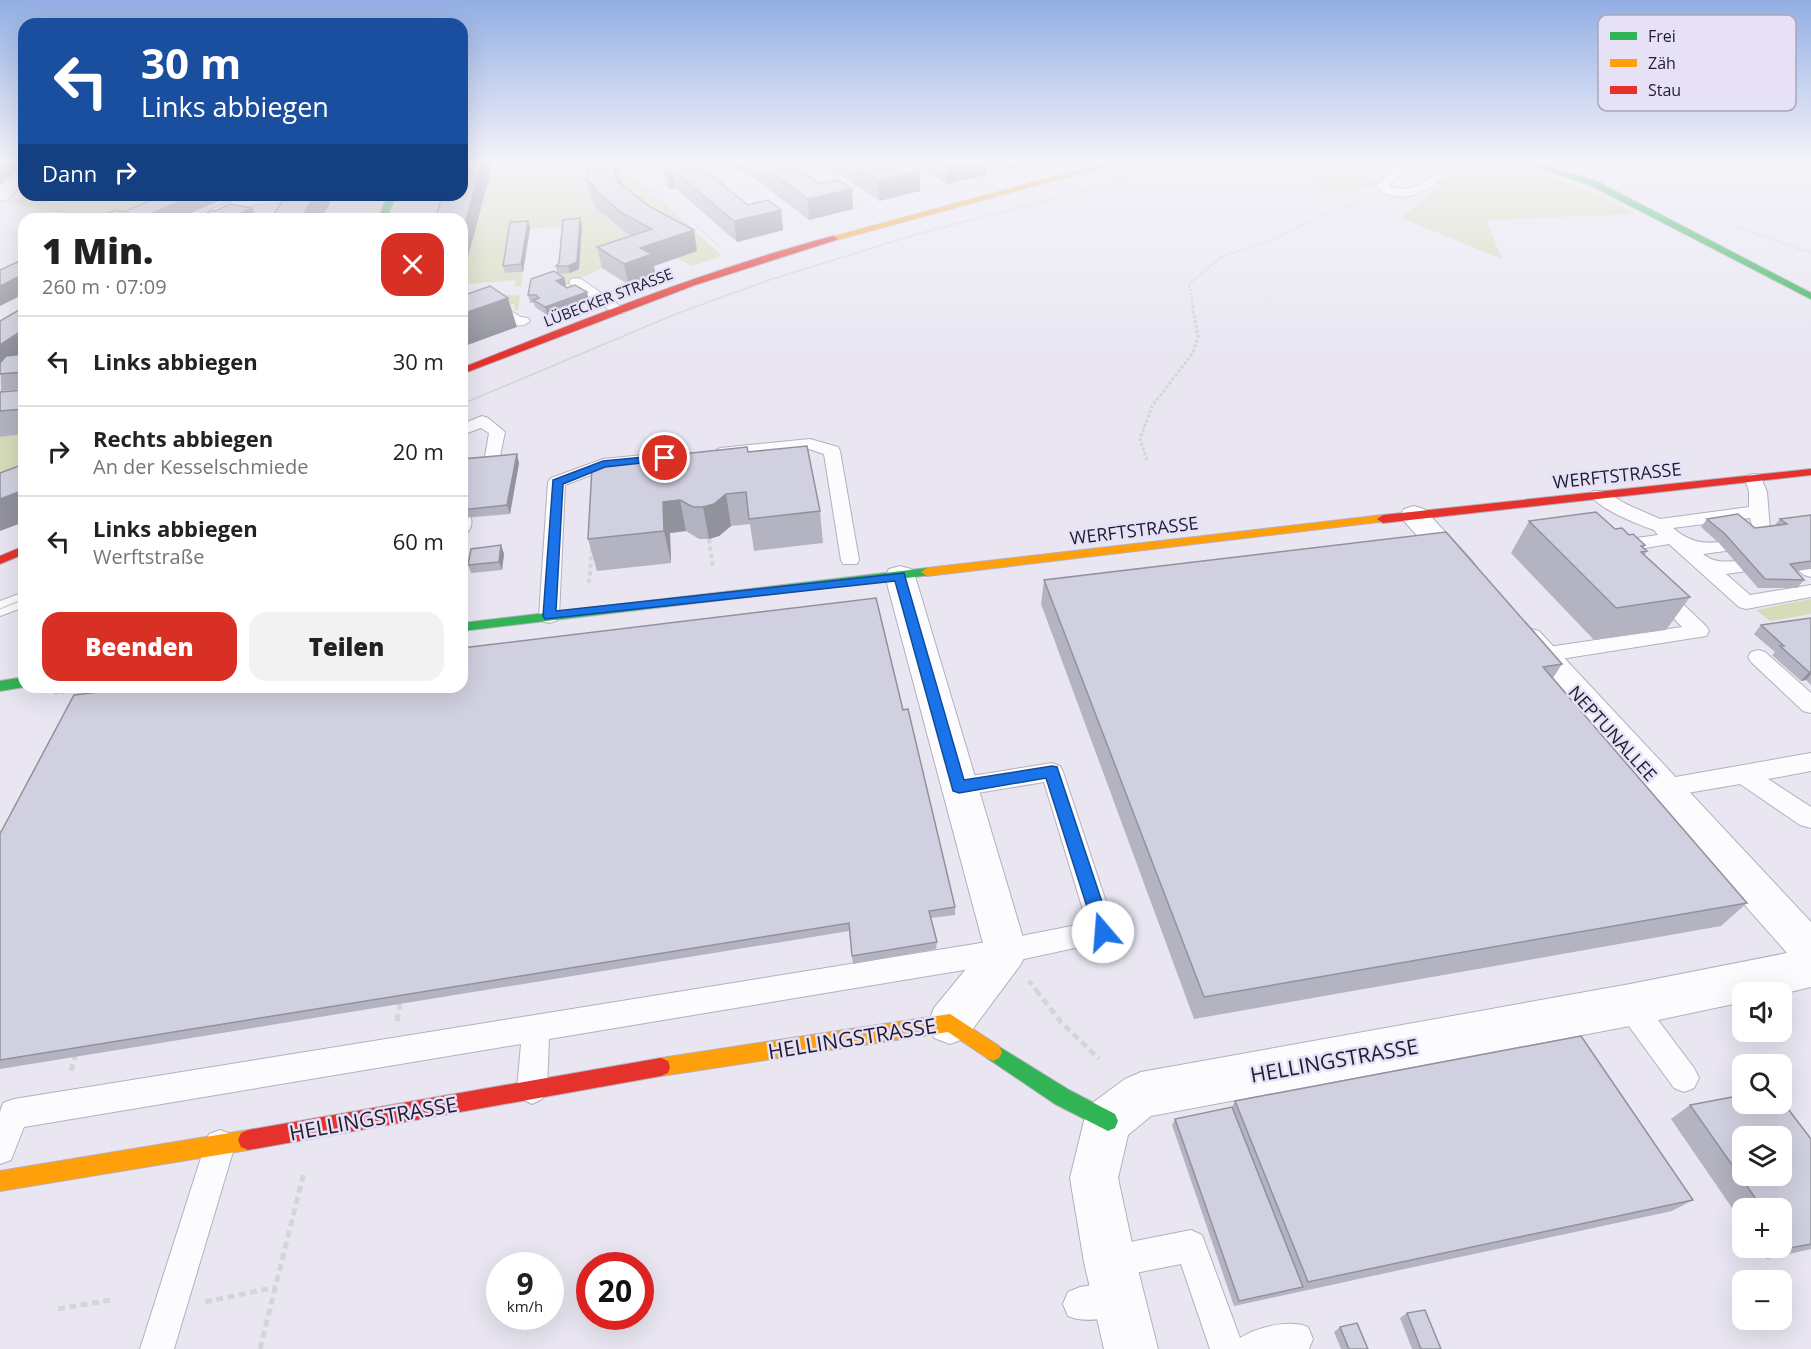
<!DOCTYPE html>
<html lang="de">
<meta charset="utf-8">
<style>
:root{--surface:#fff;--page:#f2f2f2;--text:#222;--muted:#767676;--line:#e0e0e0;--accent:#d93025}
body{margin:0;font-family:"Open Sans",sans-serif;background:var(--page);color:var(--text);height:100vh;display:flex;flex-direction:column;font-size:22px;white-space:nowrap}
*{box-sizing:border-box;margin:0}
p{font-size:20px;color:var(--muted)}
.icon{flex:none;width:33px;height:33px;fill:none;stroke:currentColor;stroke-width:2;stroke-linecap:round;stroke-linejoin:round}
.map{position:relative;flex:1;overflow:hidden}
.panel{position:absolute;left:18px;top:213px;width:450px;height:480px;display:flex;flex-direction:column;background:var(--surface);border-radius:18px;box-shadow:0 6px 24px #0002}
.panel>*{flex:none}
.hud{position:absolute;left:18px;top:18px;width:450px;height:183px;border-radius:18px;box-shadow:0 6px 24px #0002;background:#1a4fa0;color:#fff;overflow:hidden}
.tools{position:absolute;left:1732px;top:982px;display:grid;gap:12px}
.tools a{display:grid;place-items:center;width:60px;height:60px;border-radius:12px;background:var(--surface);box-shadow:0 6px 24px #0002;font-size:30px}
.speed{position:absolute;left:486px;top:1252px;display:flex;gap:12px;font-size:30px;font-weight:700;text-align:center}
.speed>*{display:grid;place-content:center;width:78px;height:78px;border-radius:50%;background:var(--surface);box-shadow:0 6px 24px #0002;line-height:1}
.speed small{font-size:15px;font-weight:400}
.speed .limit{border:9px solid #d22;background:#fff;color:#111}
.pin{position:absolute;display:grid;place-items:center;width:51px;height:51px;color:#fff;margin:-26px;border:3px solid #fff;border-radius:50%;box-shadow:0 2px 6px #0007}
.me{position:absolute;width:66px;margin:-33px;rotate:342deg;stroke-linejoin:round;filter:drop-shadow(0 0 4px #0008)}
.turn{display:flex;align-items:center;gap:21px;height:126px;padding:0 24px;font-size:27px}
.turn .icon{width:78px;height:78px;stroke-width:2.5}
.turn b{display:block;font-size:42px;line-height:51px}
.then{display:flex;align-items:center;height:57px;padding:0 24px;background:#0003;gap:12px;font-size:22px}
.round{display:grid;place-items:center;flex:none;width:63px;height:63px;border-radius:18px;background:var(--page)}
.headline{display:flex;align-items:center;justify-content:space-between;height:102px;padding:0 24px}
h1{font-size:36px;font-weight:800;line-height:45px}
.action{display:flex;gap:12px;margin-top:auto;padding:12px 24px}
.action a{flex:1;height:69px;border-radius:18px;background:var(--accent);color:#fff;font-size:24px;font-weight:800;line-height:69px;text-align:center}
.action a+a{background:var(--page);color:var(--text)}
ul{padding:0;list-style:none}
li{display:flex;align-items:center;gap:18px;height:90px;padding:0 24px;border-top:2px solid var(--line)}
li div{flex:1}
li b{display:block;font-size:22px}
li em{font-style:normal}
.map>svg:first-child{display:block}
</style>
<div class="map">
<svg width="1811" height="1349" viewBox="0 0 1811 1349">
<rect width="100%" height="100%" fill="#e9e6f2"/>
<path fill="#d6dbba" d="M493,163H594L591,200L626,233L655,250L602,268L566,285L556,278L557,274L570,273L579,269L582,226L512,229L505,273L523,272L521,287H515V280L468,284L464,303L501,294L520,296L518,310L515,311L514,304L462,307V280Z
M620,163H635V179L665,203L722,256L692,266L678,258L618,196Z
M1292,163H1356L1354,165L1382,187L1326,193Z
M1466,163C1478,163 1492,162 1504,164C1552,172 1593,192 1636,214L1486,220L1502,259L1401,218Z
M81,195H205L147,219H93L10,203L23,197L60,204Z
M24,434V495L0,505V437Z
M1811,599V614L1770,621L1756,610Z"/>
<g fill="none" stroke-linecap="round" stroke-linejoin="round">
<g stroke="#b4b0be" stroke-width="2">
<path id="lane" d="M1394,163H1404L1401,173L1389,186C1413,195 1430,180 1446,163H1457C1439,186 1403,211 1376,187L1391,172Z
M576,278L581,279L626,310L624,313H614L571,285L569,282L571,279Z
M499,304L521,317L528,318L530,321C518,333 501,318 492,308Z
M482,416L488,418L505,432L499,461L493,462L485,457L489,433L481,428L462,435V424Z
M810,439L838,447L840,451L859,560L857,564H843L841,560L824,454L809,449L720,458L712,453L720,448Z
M683,451L691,456L689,460L606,469L565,485L559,616L556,621L549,623L542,621L539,616L548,482L551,478L603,459Z
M1754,474L1760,475L1767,492L1770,530L1811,562V577L1804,575L1755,536L1750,518L1673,528C1698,550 1719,542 1749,537L1755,539L1758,543L1755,547L1703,554C1723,571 1751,553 1774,559L1776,563L1774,567L1726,574L1750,595L1811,585V597L1746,609L1739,607L1669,544L1615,553L1608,551L1606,547L1608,543L1615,541L1658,535L1654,530C1637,524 1601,510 1590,495L1593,491H1605L1626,504L1660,519L1749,507V492L1745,479L1748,475Z
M462,513L469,514C473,520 472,526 468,532L462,534Z
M1658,586L1665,587L1706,626L1709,631L1706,636L1542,662L1535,660L1532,655L1535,650L1542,648L1682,627L1648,592L1651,587Z
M24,592V607L0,616V601Z
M1758,650L1765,652L1811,693V713L1803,711L1751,662L1748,657L1751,652Z
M1811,753V771L1768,779L1811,807V828L1800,825L1740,784L1664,797L1656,795L1652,788L1656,781L1664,779Z
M1052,763L1060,766L1063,772L1116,932L1112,940L1006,963L549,1039L547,1089L542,1099L532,1104L522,1099L517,1089L521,1044L24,1127L11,1160L0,1164V1112L3,1103L14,1099L1006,939L1087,923L1044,782L959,796L951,794L947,787L951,780L959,778Z
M1630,992L1640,996L1694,1068L1699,1078L1694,1088L1684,1092L1674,1088L1620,1014L1616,1005L1620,996Z
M220,1130L231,1134L235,1145L174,1349H140L205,1145L209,1134Z
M1191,1230L1202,1235L1240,1338C1257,1327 1290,1319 1308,1327L1313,1339L1309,1349H1210L1181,1264L1110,1278L1098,1274L1094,1262L1098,1250L1110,1246Z
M1119,1281L1131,1286L1136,1298L1131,1310C1112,1318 1087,1324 1068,1316L1063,1304L1068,1292L1080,1287Z"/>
</g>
<g stroke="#b4b0be" stroke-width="2">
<path id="street" d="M646,163H696L694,167C678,170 657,177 646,163Z
M24,169V183L6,200L0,201V186L18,170Z
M248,195H313L310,199L304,200L253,205L219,219H194L196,215Z
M1414,506L1424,509L1472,561L1477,568L1472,575L1462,578L1452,575L1404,521L1400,515L1404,509Z
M900,566L911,569L915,576L1027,951L1021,964L966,1038L950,1044L934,1038L928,1023L934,1008L984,947L885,576L889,569Z
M1528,628L1539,631L1811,922V987L1782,994L1743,993V1002L1630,1026L1151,1116L1128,1135L1118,1178L1136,1262L1158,1349H1104L1084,1262L1070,1178L1084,1121L1091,1104L1125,1079L1141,1072L1630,984L1787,953L1517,647L1512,639L1517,631Z"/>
</g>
<g stroke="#b4b0be" stroke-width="2">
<path id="fast" d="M1526,163H1537L1598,182L1811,293V299L1592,186Z
M388,195H396L386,219H378Z
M927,568L931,569L933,572L931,575L462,631V623Z
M24,677V687L0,691V681Z
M993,1043L1069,1090L1115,1114L1118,1121L1115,1128L1108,1131L1055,1104L987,1058L984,1052L987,1046Z"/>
</g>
<g stroke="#b4b0be" stroke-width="2">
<path id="slow" d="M1105,163H1117L836,240L829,238Z
M1383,515L1389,519L1387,521L927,576L921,572L927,568Z
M950,1014L999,1046L1002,1052L999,1058L993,1061L987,1058L948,1032L661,1076L654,1073L652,1067L654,1061L661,1058Z
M248,1130L255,1133L258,1140L255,1147L248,1150L0,1191V1171Z"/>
</g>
<g stroke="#b4b0be" stroke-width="2">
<path id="jam" d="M833,236L837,238L836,240L695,285L462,374V368C584,319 706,270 833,236Z
M1811,469V475L1383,523L1377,519L1383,515Z
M24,546V554L0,564V556Z
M661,1058L668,1061L670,1067L668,1073L661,1076L248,1150L241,1147L238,1140L241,1133L248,1130Z"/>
</g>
<path stroke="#d5d4d8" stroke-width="2" stroke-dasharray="2 1.5" stroke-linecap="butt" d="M581,163L576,202L624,240
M803,163L834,185
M980,163L995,172
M1138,167L1152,163
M619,169L630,168
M619,182L637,181
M655,189L721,248
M628,194L653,189
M848,194L864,205
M639,201L661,195
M663,215L679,211
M578,223L597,221
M1732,225L1811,253
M548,227L567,224
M1193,305L1189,284L1221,257L1264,243L1322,216L1368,199"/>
<path stroke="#d5d4d8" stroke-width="3" stroke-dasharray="3 2" stroke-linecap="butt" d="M1147,460L1140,439L1152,406L1193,353L1198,337L1192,303"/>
<path stroke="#d5d4d8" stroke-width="4" stroke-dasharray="4.5 3" stroke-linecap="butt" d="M709,539L713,569
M589,583L592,549
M54,693L106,687"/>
<path stroke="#d5d4d8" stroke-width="4.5" stroke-dasharray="5 4" stroke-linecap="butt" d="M1029,981L1037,991"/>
<path stroke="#d5d4d8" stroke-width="5" stroke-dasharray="7 4.5" stroke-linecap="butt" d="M1036,990L1061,1022L1099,1059
M397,1021L400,1004
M71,1071L75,1056
M205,1302L276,1287
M58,1309L111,1300
M260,1349L304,1172"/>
<use href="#lane" fill="#fcfbfd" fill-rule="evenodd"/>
<use href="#street" fill="#fcfbfd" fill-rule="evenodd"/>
<use href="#fast" fill="#30b455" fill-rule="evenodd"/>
<use href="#slow" fill="#ff9f0a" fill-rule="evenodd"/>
<use href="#jam" fill="#e5322d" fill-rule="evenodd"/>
<path stroke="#d5d3d8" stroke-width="1.5" d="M462,404L676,314L766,281L921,233L1138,177L1182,163
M0,609L24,599"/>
</g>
<path fill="#b3b3c1" d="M588,163H620L619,180L621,184L697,251L654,266L656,276L629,285L602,268L597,247L631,236L626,233L595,207L594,203L591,200L586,180Z
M679,163L748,205L781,210L783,230L737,242L675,188L670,189L666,186L663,167Z
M734,163H790L853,209L809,220L743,170L739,171L735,168Z
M823,163H883L888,167L920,171V191L879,201Z
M912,163H986V175L947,184Z
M1001,163H1036L1011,169Z
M24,165V184L16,171Z
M580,218L582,225L579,269L570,273L558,274L564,278L566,285L564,286L589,300L547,315L535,307L534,303H530L528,295L557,273L556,266L559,263Z
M530,228L523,272L505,273L503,266Z
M24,307V352L20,355L24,354V389L1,391L0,321Z
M24,390V434L0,437V392Z
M748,452L820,511L823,543L754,551L750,524L731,526L719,536L709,539H699L686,531L670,533L671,563L597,571L588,539Z
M462,459L519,463L510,514L462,518Z
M1811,515V569L1796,571L1804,580L1797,588H1758L1719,543L1701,527L1707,519L1755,528L1774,526L1780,519Z
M1529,521L1615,529L1629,535L1645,545L1644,548L1647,551L1644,556L1690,597L1666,630L1594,640L1511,553Z
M501,545L504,554L502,570L471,573L468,565Z
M1044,580L1562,664L1553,678L1747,903L1721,926L1194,1019L1041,604Z
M1811,618V685L1806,680L1801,681L1772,655L1775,652L1754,634L1761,625Z
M903,710L955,907V915L931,918L937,942L936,949L853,964L849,931L0,1069V832Z
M1235,1101L1693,1200L1672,1211L1234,1306L1172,1125L1175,1119L1232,1107Z
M1690,1105L1811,1139V1249L1767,1259L1760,1248H1782V1209H1743V1224L1671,1119Z
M1407,1313L1441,1349H1412L1400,1318Z
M1340,1327L1368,1349H1341L1334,1332Z"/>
<path fill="#92929d" d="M1,163H24L0,184Z
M482,163H493L462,280V234Z
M615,163H620L619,181H620L624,201L615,176Z
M738,163H742L743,170L739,171Z
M954,163H986V175L947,184L948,165Z
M1012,163H1036L1011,169Z
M671,169L675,188L670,189L667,170Z
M920,171V191L879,201V181Z
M852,189L853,209L809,220L808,199Z
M194,195H237L226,198L177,219H139Z
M315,195H327L330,203L321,219H301Z
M252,208L257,219H228Z
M781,210L783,230L737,242L734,221Z
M580,218L582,225L579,269L570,273L568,266Z
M528,221L530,228L523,272L521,264Z
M694,230L697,251L654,266L656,276L629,285L624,264L640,248Z
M24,274V294L0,306V286Z
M564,278L566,285L558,288L556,281Z
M587,292L589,300L547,315L545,307Z
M508,298L517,327L462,347V314Z
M24,329V352L7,363L0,371V345Z
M517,454L519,463L510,514L507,505Z
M24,490V522L0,531V499Z
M726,494L731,526L719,536L709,539L703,507Z
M680,500L686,531L670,533L671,563L664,531L663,502Z
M501,545L504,554L502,570L499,562Z
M1809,672H1811V674L1806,680L1801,681Z"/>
<path fill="#d0d0e0" stroke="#92929d" stroke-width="1.5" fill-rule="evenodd" d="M462,163H482L462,234V219H435L443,195H462Z
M588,163H615V176L620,181H617L649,206L694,230L640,248L652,254L624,264L597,247L652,229L622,213L591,187L594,186L586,180Z
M679,163H696L748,205L768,200L781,210L734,221L671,169L667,170L663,167Z
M758,163H790L820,184L839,180L852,189L808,199Z
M852,163H883L888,167L907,163L920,171L879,181Z
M24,165V171H16Z
M157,195H194L139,219H96L116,210L124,212L152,200L147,199Z
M286,195H315L301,219H271Z
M230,204L252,208L228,219H195L212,210L215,211Z
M580,218L577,262L568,266H556L559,263L563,220Z
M528,221L521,264L503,266L510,222Z
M24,259V274L0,286V270Z
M554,271L564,278L556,281L567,288L575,285L587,292L545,307L533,300L539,298L536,295H528L531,279Z
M490,286L508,298L462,314V296Z
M24,307V329L0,345V321Z
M24,354V372L0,374V363L6,356Z
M24,390V409L0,411V392Z
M807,446L820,511L749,519L746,492L726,494L714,504L703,507H693L680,500L663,502L664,531L588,539L592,467L655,460V457L747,447L748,452Z
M517,454L507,505L462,510V459Z
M24,464V490L0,499V473Z
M1596,512L1615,529L1622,528L1629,535L1633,534L1645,545L1641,546L1647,551L1641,552L1690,597L1616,608L1529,521Z
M1738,514L1755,528L1787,524L1780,519L1811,515V561L1790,564L1804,580L1765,579L1725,534L1707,519Z
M1446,532L1562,664L1543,667L1747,903L1204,997L1044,580Z
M501,545L499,562L468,565L471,549Z
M876,598L903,710L908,709L955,907L929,911L937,942L852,956L849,923L0,1060V832H1L74,695L138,687H462V648Z
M1811,618V672H1809L1780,646H1784L1761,625Z
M1581,1036L1693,1200L1308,1282L1235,1101Z
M1743,1095V1104H1782V1101L1811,1139V1244L1790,1248L1782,1236V1209H1763L1690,1105ZM1743,1137H1782V1176H1743Z
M1232,1107L1303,1287L1239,1301L1175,1119Z
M1425,1310L1441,1349H1421L1407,1313Z
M1357,1323L1368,1349H1349L1340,1327Z"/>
<linearGradient id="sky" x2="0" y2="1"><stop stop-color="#93aee4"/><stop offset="0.46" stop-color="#f5f4f9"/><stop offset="1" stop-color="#f5f4f9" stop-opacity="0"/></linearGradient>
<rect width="1811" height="352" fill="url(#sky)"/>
<path fill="#1a73e8" stroke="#114b97" stroke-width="1.5" d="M665,455L670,458L669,460L605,467L563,484L556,611L904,573L964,780L1052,766L1057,767L1112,932L1109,937L1103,939L1097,937L1095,932L1046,778L959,793L953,791L895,581L545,619L543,616L553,480L603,461Z"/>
<g text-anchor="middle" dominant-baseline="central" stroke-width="5" stroke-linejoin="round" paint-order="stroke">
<g font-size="15" fill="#201b2e" stroke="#e6e1f7">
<text transform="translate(608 297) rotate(-21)">LÜBECKER STRASSE</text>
</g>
<g font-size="18" fill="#201b2e" stroke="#e6e1f7">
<text transform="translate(1617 475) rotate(-6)">WERFTSTRASSE</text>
<text transform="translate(1134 530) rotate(-7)">WERFTSTRASSE</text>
<text transform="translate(1613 733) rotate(48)">NEPTUNALLEE</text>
</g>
<g font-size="21" fill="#201b2e" stroke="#e6e1f7">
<text transform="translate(852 1038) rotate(-9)">HELLINGSTRASSE</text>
<text transform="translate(1334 1060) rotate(-10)">HELLINGSTRASSE</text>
<text transform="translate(373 1118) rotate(-10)">HELLINGSTRASSE</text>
</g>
</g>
<rect x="1598" y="15" width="198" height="96" rx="9" fill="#e6e1f7" stroke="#aba6bb" stroke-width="1.5"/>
<rect x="1610" y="32" width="27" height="8" fill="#30b455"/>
<rect x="1610" y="59" width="27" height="8" fill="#ff9f0a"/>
<rect x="1610" y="86" width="27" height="8" fill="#e5322d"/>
<g font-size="16" fill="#201b2e">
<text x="1648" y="42">Frei</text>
<text x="1648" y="69">Zäh</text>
<text x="1648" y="96">Stau</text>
</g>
</svg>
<div class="tools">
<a><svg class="icon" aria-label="sound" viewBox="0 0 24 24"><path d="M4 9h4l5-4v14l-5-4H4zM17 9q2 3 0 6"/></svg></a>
<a><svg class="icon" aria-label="search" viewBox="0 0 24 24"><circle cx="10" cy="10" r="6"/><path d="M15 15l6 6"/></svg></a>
<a><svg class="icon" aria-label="layers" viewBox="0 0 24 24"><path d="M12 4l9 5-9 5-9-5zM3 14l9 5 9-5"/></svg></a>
<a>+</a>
<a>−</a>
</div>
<div class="speed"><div>9<small>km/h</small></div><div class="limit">20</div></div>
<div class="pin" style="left:665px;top:458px;background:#d93025"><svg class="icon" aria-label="arrive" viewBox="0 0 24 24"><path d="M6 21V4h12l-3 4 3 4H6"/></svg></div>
<svg class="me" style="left:1103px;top:932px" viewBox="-20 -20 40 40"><circle r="19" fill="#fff"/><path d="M0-13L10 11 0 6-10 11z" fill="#1a73e8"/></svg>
<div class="hud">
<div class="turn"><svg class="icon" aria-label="left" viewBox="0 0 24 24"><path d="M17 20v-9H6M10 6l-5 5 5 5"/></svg><div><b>30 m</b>Links abbiegen</div></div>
<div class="then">Dann<svg class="icon" aria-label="right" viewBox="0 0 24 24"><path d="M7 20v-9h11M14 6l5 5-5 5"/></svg></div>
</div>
<section class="panel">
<div class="headline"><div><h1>1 Min.</h1><p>260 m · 07:09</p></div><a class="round" style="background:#d93025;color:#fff"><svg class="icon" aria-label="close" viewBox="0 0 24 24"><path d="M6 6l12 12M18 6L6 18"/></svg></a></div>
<ul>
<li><svg class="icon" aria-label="left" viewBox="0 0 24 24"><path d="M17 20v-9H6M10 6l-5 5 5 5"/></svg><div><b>Links abbiegen</b></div><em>30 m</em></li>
<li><svg class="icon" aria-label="right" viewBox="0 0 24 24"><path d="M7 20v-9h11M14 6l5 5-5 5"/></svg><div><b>Rechts abbiegen</b><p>An der Kesselschmiede</p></div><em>20 m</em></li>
<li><svg class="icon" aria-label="left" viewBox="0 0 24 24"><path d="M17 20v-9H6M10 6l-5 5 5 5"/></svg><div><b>Links abbiegen</b><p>Werftstraße</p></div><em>60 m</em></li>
</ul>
<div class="action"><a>Beenden</a><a>Teilen</a></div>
</section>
</div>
